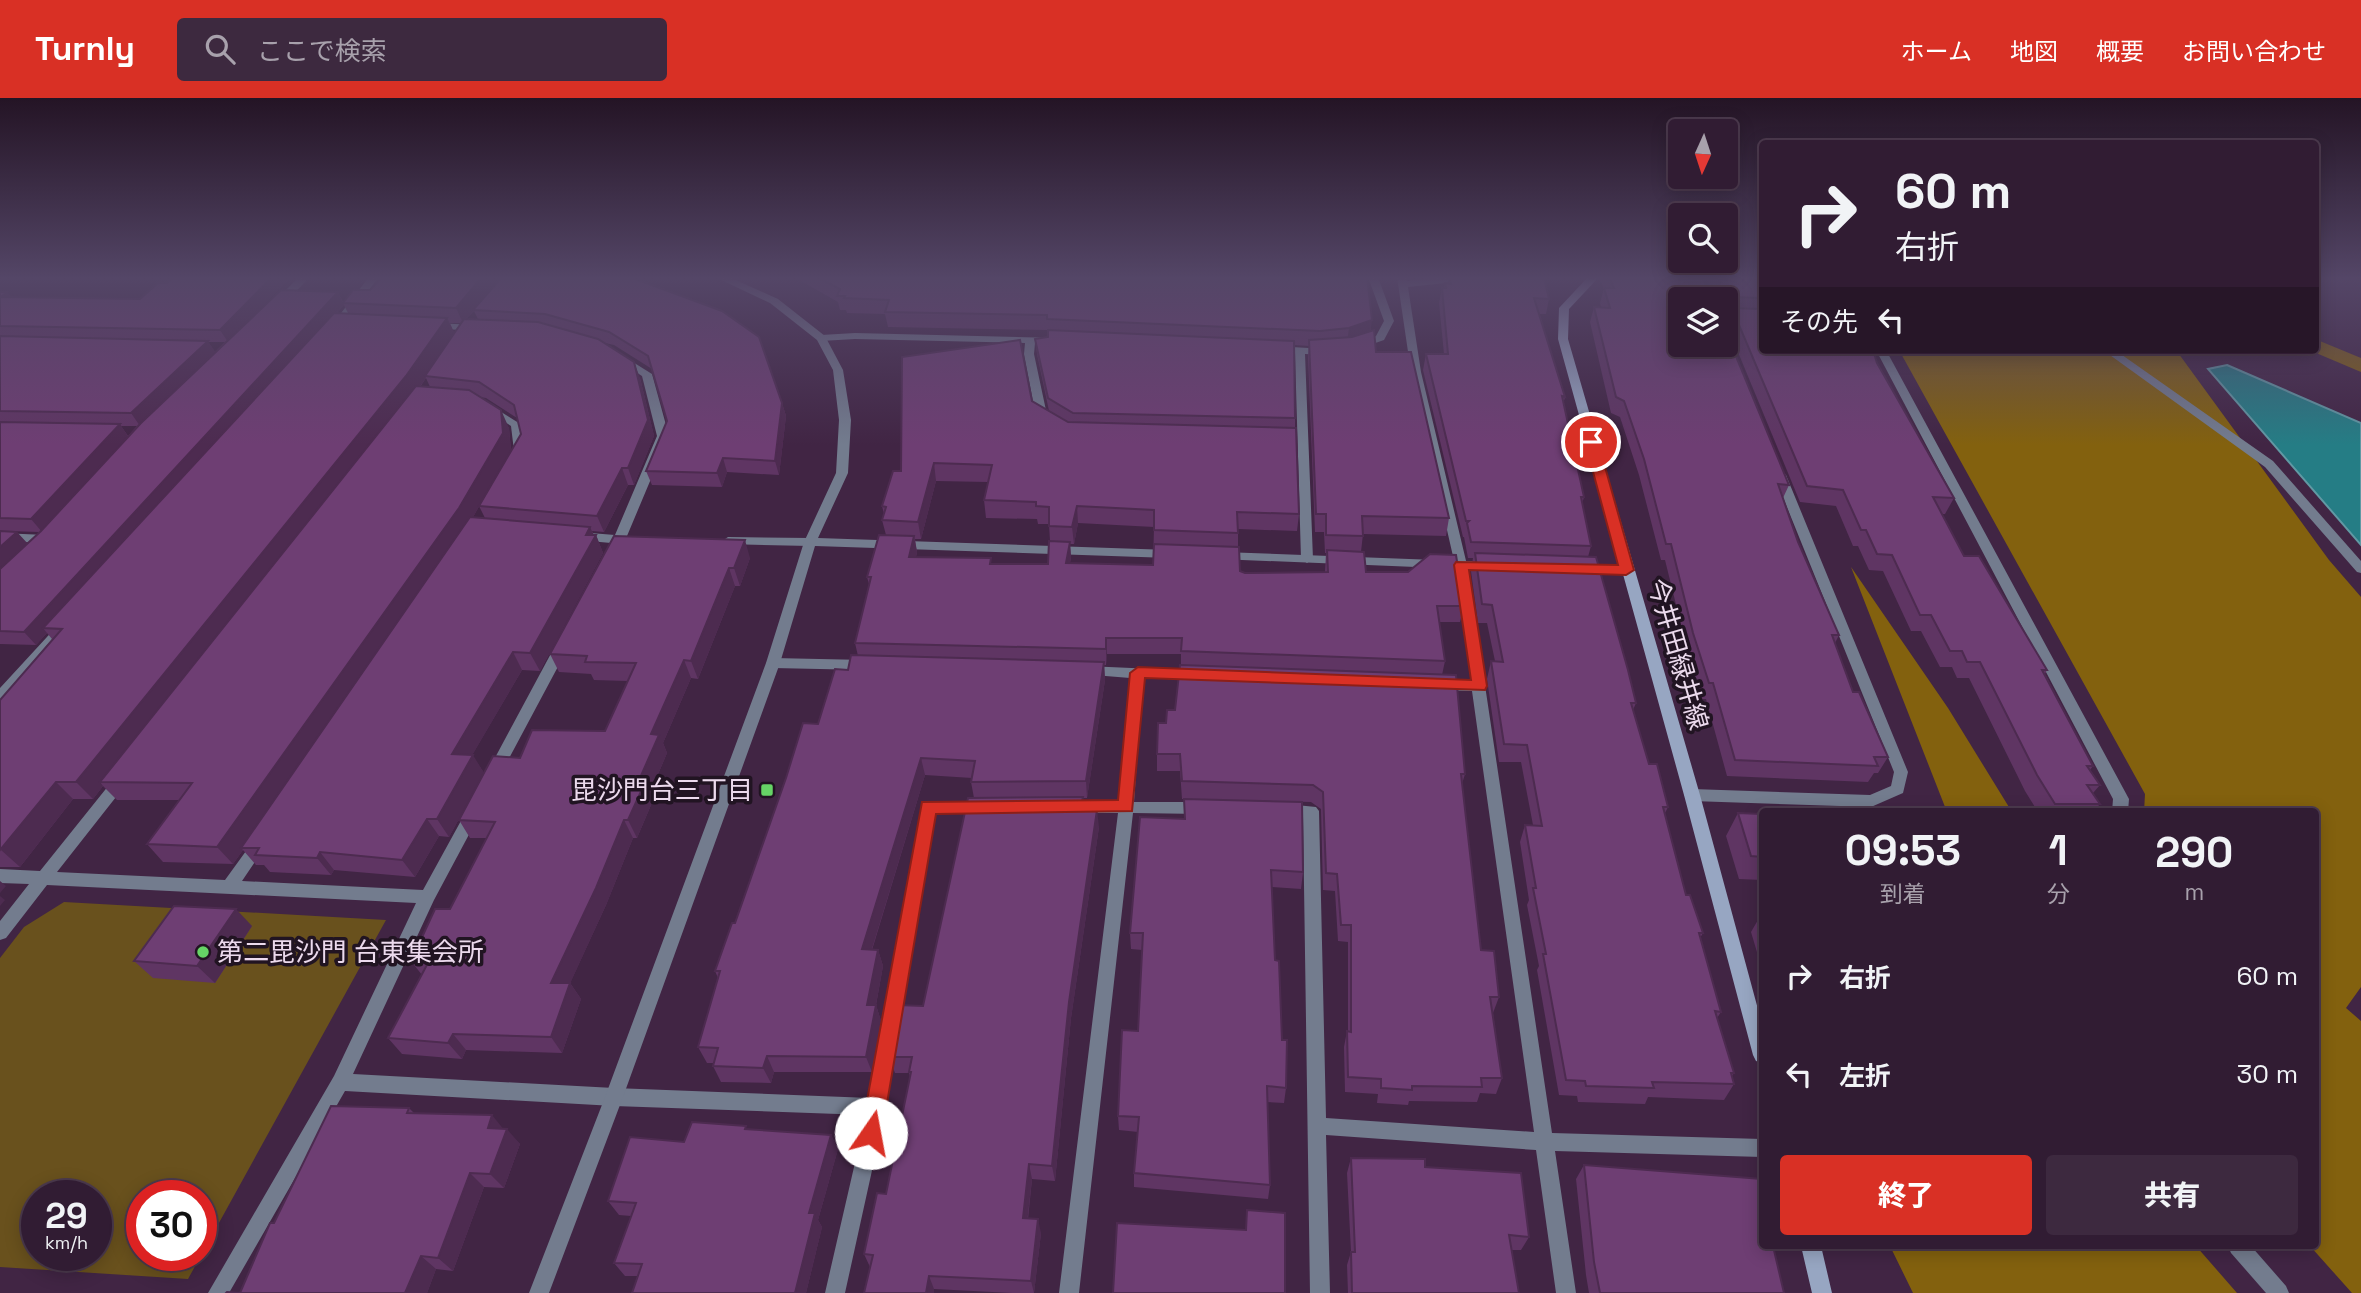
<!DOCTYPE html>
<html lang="ja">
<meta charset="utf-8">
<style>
:root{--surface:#311c33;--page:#3d293f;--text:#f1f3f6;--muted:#a8a1ac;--line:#4c3a4e;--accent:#d93025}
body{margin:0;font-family:"Space Grotesk","Noto Sans JP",sans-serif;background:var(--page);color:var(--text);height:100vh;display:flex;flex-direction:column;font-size:26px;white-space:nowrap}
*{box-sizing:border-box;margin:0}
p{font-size:23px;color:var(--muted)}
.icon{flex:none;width:38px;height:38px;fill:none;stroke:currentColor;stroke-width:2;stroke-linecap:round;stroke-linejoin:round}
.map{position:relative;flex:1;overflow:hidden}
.panel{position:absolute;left:1759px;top:710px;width:560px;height:441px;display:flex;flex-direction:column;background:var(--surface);border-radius:7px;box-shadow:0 4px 18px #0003,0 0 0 2px var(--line)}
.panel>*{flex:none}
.hud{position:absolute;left:1759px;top:42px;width:560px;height:214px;border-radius:7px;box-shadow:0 4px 18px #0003,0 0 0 2px var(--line);background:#311c33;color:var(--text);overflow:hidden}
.needle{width:46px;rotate:183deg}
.controls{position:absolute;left:1668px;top:21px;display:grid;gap:14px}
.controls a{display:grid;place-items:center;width:70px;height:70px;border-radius:7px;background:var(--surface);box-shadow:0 4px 18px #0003,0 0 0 2px var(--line);font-size:35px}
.speed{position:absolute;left:21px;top:1082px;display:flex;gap:14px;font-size:35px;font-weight:700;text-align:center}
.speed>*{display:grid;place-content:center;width:91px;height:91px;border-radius:50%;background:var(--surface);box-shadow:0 4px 18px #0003,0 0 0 2px var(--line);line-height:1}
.speed small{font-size:18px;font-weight:400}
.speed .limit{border:10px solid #d22;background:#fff;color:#111}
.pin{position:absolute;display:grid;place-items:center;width:60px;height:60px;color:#fff;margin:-30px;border:4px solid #fff;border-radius:50%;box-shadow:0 2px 7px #0007}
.me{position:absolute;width:77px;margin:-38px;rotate:12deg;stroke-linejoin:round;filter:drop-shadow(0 0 5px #0008)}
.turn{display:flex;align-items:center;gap:24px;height:147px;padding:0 21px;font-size:32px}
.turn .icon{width:91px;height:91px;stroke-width:2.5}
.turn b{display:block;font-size:49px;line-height:60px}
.then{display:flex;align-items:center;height:66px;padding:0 21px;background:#0003;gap:14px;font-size:26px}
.eta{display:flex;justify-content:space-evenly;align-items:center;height:119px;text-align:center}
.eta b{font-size:42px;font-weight:800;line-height:49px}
.cta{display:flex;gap:14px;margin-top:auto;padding:14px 21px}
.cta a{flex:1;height:80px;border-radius:7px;background:var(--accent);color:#fff;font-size:28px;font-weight:800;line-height:80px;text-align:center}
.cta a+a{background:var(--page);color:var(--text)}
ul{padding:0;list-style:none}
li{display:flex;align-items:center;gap:21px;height:98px;padding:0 21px}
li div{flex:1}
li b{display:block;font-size:26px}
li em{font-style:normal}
header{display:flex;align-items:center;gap:42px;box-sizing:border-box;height:98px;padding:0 35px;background:var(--accent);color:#fff}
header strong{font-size:33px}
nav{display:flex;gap:38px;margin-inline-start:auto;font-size:24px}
.search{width:490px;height:63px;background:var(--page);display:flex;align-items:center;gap:18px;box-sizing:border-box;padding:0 24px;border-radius:7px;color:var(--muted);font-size:26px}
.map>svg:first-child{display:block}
</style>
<header>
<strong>Turnly</strong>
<div class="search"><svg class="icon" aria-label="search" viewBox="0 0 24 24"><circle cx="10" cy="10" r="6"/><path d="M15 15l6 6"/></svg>ここで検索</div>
<nav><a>ホーム</a><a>地図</a><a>概要</a><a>お問い合わせ</a></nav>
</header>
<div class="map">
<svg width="2361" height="1195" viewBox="0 0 2361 1195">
<rect width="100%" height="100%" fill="#412544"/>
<path fill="#69511d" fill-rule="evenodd" d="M64,804L386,822L188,1181L0,1169V860L24,829ZM37,1097H96V1157H37ZM142,1097H201V1157H142Z"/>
<path fill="#83610e" d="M2315,241L2361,260V274L2309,252H2315Z
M1899,252H2176L2329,462L2361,499V889L2346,910L2361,923V1195H2352L2310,1148H2315V714H2144L2145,696Z
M1851,469L1948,610L2012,714H1947Z
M1890,1148H2196L2237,1195H1913Z"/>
<path fill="#257d85" stroke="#6199a4" stroke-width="2" d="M2227,267L2361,325V447L2208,271Z"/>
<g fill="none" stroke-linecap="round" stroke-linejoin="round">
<path fill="#737c8e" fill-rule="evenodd" d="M295,179H305L306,183L282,208H274V204L296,182Z
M369,179H379L339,232H331V228Z
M1368,179H1378L1394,223L1384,242L1358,251L1353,248L1354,246L1376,238L1384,223Z
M1397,179H1407V183L1442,179H1479L1474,182L1408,189L1421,274L1467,467L1552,1035L1762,1041V1059L1555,1053L1576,1195H1556L1536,1052L1326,1037L1330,1195H1310L1303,719L1281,716L1278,712L1281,708L1286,706L1316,709L1319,713L1326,1020L1534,1034L1472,593L1439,592L1432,587L1439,582L1471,583L1455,467L1411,274Z
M432,225L478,227L483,230L478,233L428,230V226Z
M855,235L1056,240V244L1035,245L1034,256L1047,317L1052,321L1046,324L1036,319L1024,256L1025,245L855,241L821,243L816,240L821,237Z
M1275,248L1325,251L1330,254L1325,257L1305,256L1313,461L1307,465L1301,461L1295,255L1271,253L1270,251Z
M1876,252H1886L2129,701L2128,714H2112L2113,701Z
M2103,252H2115L2273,363L2361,463V475L2357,474L2265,369Z
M620,256L652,276L669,338L627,438L633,442L631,445L623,446L618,456L614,457L608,453L611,445L578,442L572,438L578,434L615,437L657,338L642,278L616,261V257Z
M490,307L522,327L526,353L520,361H512L510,359L514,353L511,328L486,312L484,310Z
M1780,373L1786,377L1908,674L1903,695L1871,709L1692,703L1687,701L1684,697L1687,693L1692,691L1870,697L1891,688L1894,674L1774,377Z
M0,435L46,437L52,441L46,445L0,443Z
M728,439L810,440L816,444L810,448L724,446L722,443Z
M63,525L70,530L68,533L5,603L0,604V590L58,527Z
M562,543L569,548L499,679H489L487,675L489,671L555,548Z
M773,560L866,562L873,567L866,572L773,570L766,565Z
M1086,568L1200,573L1202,577L1200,581L1195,582L1143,580L1134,704H1202L1207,706L1210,710L1207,714L1202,716L1133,715L1079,1195H1059L1118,715H1065L1060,713L1057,709L1060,705L1065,703H1119L1130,580L1081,576L1079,573L1081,570Z
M122,675L127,677L129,681L127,685L57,774L225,782L254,742L259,740L264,742L267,746L242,783L423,792L468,710L473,708L478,710L481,714L434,802L353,976L614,990L870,1000L921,709L924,705L929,703L990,705L993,709L990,713L985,715H936L886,1009L845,1195H825L866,1017L614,1008L345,993L229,1195H208L334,978L416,805L47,787L6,840L0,842V823L29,786L0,785V771L40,773L117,677Z
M2228,1148H2251L2286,1188L2289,1195H2266L2231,1155Z"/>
<path fill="#737c8e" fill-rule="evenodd" d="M715,179H729L778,201L825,238L843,272L851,322L848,375L818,440L1170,452L1176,456L1170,460L815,448L780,565L623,999L549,1195H529L605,999L766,565L804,444L836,375L839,322L833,272L817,242L770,205Z
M1222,454L1489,464L1495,468L1489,472L1218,461L1216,458Z
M1582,467L1626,468L1632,472L1626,476L1578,474L1576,471L1578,468Z"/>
<path fill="#97a6c2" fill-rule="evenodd" d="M1588,179H1599L1569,211L1568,241L1700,697L1762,926V965L1756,963L1753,957L1684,697L1558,241L1559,210Z
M1801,1148H1821L1832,1195H1812Z"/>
</g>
<path fill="#5f3563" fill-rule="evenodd" d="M382,179H497L496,181L498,184L782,305L786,318L779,377L727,374L722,389L652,387L646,373L667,323L652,271L614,247L605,245L640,280L654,338L634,387H628L604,434L592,433L594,437H596L603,455L540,573L522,572L472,657L484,675L449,739L439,738L415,779L334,772L331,777L270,774L264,767H256L243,752L233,766L163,764L147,746L179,702H117L103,688L93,701H73L20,769H0V602L52,541L47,535L36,547L0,546V194H7L11,199L260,211L338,194L343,204L370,192ZM344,207L348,215H337ZM474,213L478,221H466ZM450,225H461L454,235ZM208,244H225L215,254ZM426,280L430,289H420ZM480,299L486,300L517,320L521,336L479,408L485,420L473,419L511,352L509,330ZM121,328H137L128,338ZM7,433L39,434L27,445Z
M794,179H1367L1371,233L1376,254L1449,420L1446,438L1363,436L1361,454L1366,474L1464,508L1460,524H1439L1445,563L1442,577L1465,676L1462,686L1481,852L1499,899L1493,915L1502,980L1496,996L1480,995L1477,1004L1409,1003L1408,1007L1377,1005L1378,996L1345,994L1344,949L1347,933H1348V844L1338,843L1335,793L1323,792L1321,711L1311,704L1182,701L1180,673H1157V656L1166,625L1175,612L1181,567V556H1107L1106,567H1104L1105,582L1087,700H1083L1084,711L1099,729L1071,920L1055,1083L1032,1081L1028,1121L1041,1135L1034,1195H1012L934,1191V1195H864L870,1169L864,1156L886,1096L910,979L909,975H895L889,959L923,908L974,700L971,684L972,680L925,677L872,852H878L883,868L876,907L881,923L872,974H774L771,985L721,984L713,968L714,965H707L698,949L718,880L715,873L818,626L848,572L858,558L855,545L869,486L867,479L886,437L882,422L884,416L882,408L901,373L1032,303L1049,313L1037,256L1035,241L1048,239V232L888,229L885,216L847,215L846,212H840L838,204ZM1294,247L1309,248L1308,259L1315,434H1324L1325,455H1326L1325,474L1245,475L1240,473L1238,449V431L1297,433L1299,416L1295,330V320ZM936,383L988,384L984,402L986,420L1037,421L1038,426H1049L1050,443L1048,466H991L916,459L917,454L915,441H921ZM1078,425L1154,429L1153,467L1070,465L1071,459L1070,446H1074Z
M1449,179L1549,201L1546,216H1539L1565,299L1563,307L1584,399L1582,406L1591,448L1588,459L1636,605L1633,612L1649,666L1668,709L1665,715L1686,797L1703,835L1700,840L1721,914L1717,920L1734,975L1732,978L1734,986L1724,1002L1648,999L1645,1006L1578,1004L1577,998L1559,997L1537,872L1539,868L1527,807L1529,802L1520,744L1525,727H1533L1521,664H1499L1487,581L1491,563H1495L1487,525H1478L1471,473L1473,460H1468L1464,439H1463L1423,272L1426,256H1444L1439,205L1442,190H1444L1445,185L1448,186Z
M1601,179H1702L1706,187H1709L1705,179H1762V252L1877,265L1954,400L1945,416H1942L1964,458L2047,572L2045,576L2093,668L2090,672L2100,687L2093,695L2100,706L2093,714H2038L2025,693L1969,580H1957L1952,569H1940L1921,533H1911L1883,473L1869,472L1858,448H1853L1836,408L1800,404L1733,242L1727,238L1789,387L1783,400L1798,444L1839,537L1835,545L1853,594L1888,659L1878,675H1874L1868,684L1727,678L1706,601H1702L1687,551L1665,462H1661L1639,377L1620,319L1611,315L1590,224L1594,209H1601L1600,205L1604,190L1600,182Z
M614,438L750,460L740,488H735L698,581L691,580L663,645L667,655L648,700L651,707L637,740H633L606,807L570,885L581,901L562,955L466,952L462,961L402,956L388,940L422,877L411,863L450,811L487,740H470L459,722L520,660L605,633L628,583L594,582L591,576L559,574L550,556Z
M1184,701L1303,774L1301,791L1272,789L1275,862L1286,990L1284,1005L1267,1004L1270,1087L1268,1101L1134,1089V1075L1138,1034L1119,1032L1118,1018L1138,933L1142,852L1131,851L1130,835L1184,721Z
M1738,715L1762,716V782L1739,781L1726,738Z
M1762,815V871L1751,834Z
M252,828L215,885L153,880L134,863Z
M409,1010L414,1015L504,1031L520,1046L504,1090L484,1089L453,1173L436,1171L427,1195H226H240L274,1125Z
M748,1031L831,1037L838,1051L818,1122L822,1129L806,1195H632L638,1178H625L614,1165L631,1118L619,1117L608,1103L684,1044Z
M1351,1060L1425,1069L1529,1139L1521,1152H1512L1519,1195H1348L1347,1167L1351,1154L1347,1075Z
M1584,1067L1773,1149L1784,1195H1589L1586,1177L1576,1081Z"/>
<path fill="#4d2b50" d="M272,179H291L228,244L220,232Z
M482,179H497L496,181L498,184L463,225L456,210Z
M7,194L16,207L1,199Z
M338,194L344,207L51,530H43L47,535L36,547L24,534Z
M447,220L455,236L425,278L426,280L415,295L100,684L103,688L93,701L76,684Z
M1372,222L1370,237L1347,245L1349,230Z
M208,243L216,255L140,328L131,315Z
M634,264L640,280L654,338L634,387L628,370Z
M782,305L786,318L779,377L775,363Z
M501,312L509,330L511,352L468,428L241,750L243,752L233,766L217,749Z
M120,326L129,340L42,434L31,421Z
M723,360L727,374L722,389L717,375Z
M934,365L936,383L921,441L918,424Z
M622,370L628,387L604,434L597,418Z
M1077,408L1078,425L1074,446L1072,429Z
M590,429L595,440L596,437L603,455L540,573L530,555Z
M17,434L29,447L0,473V449Z
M914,438L917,454L912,475L909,459Z
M745,442L750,460L740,488L734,470Z
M1070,444L1071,459L1067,481L1066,465Z
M729,470L735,488L698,581L691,563Z
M1106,540L1107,556L1106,567Z
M513,554L522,572L463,673L452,656Z
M684,562L691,580L663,645L667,655L648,700L651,707L637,740L628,722L636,689L651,636Z
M1104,564L1105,582L1087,700L1086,683Z
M473,657L484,675L449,739L437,721Z
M921,660L925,677L867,867L862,851Z
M56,684L73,701L20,769L1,752Z
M1097,712L1099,729L1071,920L1055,1083L1052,1068L1069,904Z
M427,721L439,738L415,779L402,762Z
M624,722L633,740L606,807L563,901L551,885Z
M320,754L334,772L331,777L317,760Z
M0,783L6,788L0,795Z
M0,798L5,802L0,808Z
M236,811L252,828L215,885L197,868Z
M878,852L883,868L873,923L867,907Z
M570,885L581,901L562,955L551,939Z
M876,907L881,923L872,974L866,959Z
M453,936L466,952L462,961L448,945Z
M767,958L774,974L771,985L763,970Z
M492,1017L505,1033L488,1030Z
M507,1031L520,1046L504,1090L490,1076Z
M831,1037L838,1051L818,1122L822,1129L806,1195H795L809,1115Z
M1029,1066L1032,1081L1026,1134L1023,1120Z
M470,1075L484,1089L453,1173L438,1160Z
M1038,1121L1041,1135L1034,1195L1031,1183Z
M421,1158L436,1171L427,1195H405Z
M929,1178L934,1191V1195H926Z"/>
<path fill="#6e3e73" stroke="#4d2b50" stroke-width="2" d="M173,179H272L220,232L0,228V194H7L1,199L140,201L158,185H167Z
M382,179H482L456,210L343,205L353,192H370Z
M502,179H630L722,213L759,239L782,305L775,363L723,360L717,375L646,373L667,323L648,258L609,234L545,216L473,212Z
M817,179H1367L1372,222L1349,230L1320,233L1047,221V217L885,214L889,202L844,200L845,198H837L840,191Z
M1450,179H1544L1549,201L1534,200L1565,299L1562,298L1584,399H1581L1591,448L1471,444L1467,425L1469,423H1466L1426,256H1448L1442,190H1446L1445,185L1451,186Z
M1609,179H1702L1706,187L1718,188L1720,185L1718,179H1762V200L1731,199L1729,202V210L1762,211V252H1873L1877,265L1954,400L1933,399L1964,458H1979L2047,572H2042L2093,668H2087L2100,687H2087L2100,706H2055L2037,677L1980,564H1967L1962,553H1950L1931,517H1920L1892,457L1877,456L1866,432H1861L1843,392L1807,388L1739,227L1731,222L1726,231V201H1680V247H1726V234L1789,387L1778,386L1798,444L1839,537H1832L1853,594H1859L1888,659H1874L1878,668L1735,662L1713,585H1709L1693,535L1671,446H1666L1644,361L1624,303L1616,299L1594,209L1610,210L1604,190H1614Z
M281,192L338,194L24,534L0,533V471L41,433L141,325Z
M334,215L447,220L406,278L76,684H56L0,752V602L62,531L43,530Z
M464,221L538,224L598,241L634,264L648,322L628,370H622L597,418L479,408L521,336L514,307L479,284L425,278Z
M1048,232L1294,243L1295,320L1073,315L1048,300L1035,241L1048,239Z
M1374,232L1376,254H1411L1449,420L1362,418L1363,438L1326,437V416H1316L1309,242L1352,239Z
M0,238L208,243L131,315L0,313Z
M1020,242L1032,303L1068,324L1296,330L1299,416L1237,414L1238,435L1154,432V412L1077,408L1072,429L1049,428V409L1036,408V404L984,402L992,367L934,365L918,424L882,422L886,409L882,408L893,373H901L902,259Z
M416,288L469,292L501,312L503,335L459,410L217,749L147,746L192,685L100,684Z
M0,324L120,326L31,421L0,420Z
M470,419L590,429L586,437H596L530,555L513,554L452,656L473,657L437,721H427L402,762L320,754L317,760L255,757L259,750H241Z
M0,433L17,434L0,449Z
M879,437L914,438L909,459L991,460L990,466H1048L1049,443L1070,444L1066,465L1153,467L1154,446L1239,449L1240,473L1245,475L1328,474L1327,452L1364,454L1366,474H1408L1430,456L1456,457L1464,508H1437L1445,563L1181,553L1182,540H1106V551L855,545L871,479H867Z
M614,438L745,442L734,470H729L691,563L684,562L651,636L659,637L636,689H643L628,722H624L596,790L551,885H570L551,939L453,936L448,945L388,940L429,863H411L435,811H450L495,724L459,722L493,658L520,660L532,632L605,633L636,565L585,564L587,558L550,556Z
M1475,455L1596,459L1628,572L1636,605H1631L1649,666H1657L1668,709H1663L1686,797H1690L1703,835H1699L1721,914L1715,913L1734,975H1731L1734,986L1652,984L1654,990L1586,988L1585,983L1566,982L1543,856H1546L1533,790H1536L1525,727L1542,728L1527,647L1504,646L1491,563L1503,564L1492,507L1482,506Z
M851,557L1104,564L1086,683L971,684L975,663L921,660L862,851L878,852L867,907H876L866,959L767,958L763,970L713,968L718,950L698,949L720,873H715L732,825H735L786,680L803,625L818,626L835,571L848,572Z
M1180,567L1456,577L1465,676H1461L1481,852L1494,853L1499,899H1490L1502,980H1481L1482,989L1412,988V992L1381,990V981L1348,979L1347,933L1351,934V827H1341L1337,776L1326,775L1323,694L1313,687L1182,683L1180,656H1157L1158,625H1166L1167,612H1175Z
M1083,699L1080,711L1097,712L1069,904L1052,1068L1029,1066L1023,1120L1038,1121L1031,1183L929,1178L926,1195H864L873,1157L864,1156L877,1095L886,1096L911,974H909L912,959H889L898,907L923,908L968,700Z
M1184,701L1302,704L1303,774L1271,772L1275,862L1279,863L1282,942H1287L1286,990L1267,988L1270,1087L1134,1075L1139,1019L1118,1018L1122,932L1138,933L1143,835H1130L1140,719L1185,721Z
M1738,715L1762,716V759L1751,758Z
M174,808L236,811L197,868L134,863Z
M331,1008L409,1010L407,1015L492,1017L488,1030L507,1031L490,1076L470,1075L438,1160L421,1158L405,1195H226L227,1194L240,1195L270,1125H274Z
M692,1024L746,1028L745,1031L831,1037L809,1115H815L795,1195H632L642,1166L614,1165L636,1105L608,1103L630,1039L684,1044Z
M1351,1060L1425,1061V1069L1521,1075L1529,1139L1509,1137L1519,1195H1352L1351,1154H1355Z
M1584,1067L1762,1081V1148H1773L1784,1195H1600L1594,1164Z
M1247,1112L1285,1115V1195H1113L1117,1125L1246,1132Z"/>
<linearGradient id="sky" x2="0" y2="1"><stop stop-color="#241425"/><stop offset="0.52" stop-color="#544667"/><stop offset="1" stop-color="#544667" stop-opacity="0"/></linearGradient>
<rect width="2361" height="347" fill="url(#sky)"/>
<path fill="#d93025" stroke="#8d1f18" stroke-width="2" d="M1591,340L1598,344L1634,472L1626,477L1469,472L1487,588L1485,592L1145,580L1132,713L936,716L882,1035L879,1042L871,1045L864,1042L861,1035L922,704L1118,702L1130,575L1138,569L1471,582L1454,467L1456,464L1618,467L1585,344Z"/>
<g fill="#66d466" stroke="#211422" stroke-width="2.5">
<rect x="760" y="685" width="14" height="14" rx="3.5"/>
<circle cx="203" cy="854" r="7"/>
</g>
<g text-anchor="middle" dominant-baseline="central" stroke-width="7" stroke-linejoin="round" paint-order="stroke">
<g font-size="26" fill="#ecdaed" stroke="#211422">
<text transform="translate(1678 556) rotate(74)">今井田緑井線</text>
</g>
<g font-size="26" fill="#ecdaed" stroke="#211422" text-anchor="end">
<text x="753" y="692">毘沙門台三丁目</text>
<text x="217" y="854" text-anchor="start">第二毘沙門 台東集会所</text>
</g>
</g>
</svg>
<div class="controls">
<a><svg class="needle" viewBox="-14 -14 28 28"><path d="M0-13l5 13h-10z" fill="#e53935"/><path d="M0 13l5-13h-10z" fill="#a8a1ac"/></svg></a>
<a><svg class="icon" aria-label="search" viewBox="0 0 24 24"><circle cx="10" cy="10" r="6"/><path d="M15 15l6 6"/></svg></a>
<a><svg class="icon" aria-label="layers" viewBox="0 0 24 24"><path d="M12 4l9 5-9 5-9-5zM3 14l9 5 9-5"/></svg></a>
</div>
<div class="speed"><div>29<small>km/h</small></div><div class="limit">30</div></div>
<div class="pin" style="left:1591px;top:344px;background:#d93025"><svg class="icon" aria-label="arrive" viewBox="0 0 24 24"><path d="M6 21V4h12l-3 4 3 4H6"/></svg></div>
<svg class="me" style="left:871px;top:1035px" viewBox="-20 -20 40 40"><circle r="19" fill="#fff"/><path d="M0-13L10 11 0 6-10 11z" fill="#d93025"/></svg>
<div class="hud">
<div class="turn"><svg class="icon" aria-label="right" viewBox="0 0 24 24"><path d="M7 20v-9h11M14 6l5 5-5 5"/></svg><div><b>60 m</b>右折</div></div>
<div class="then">その先<svg class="icon" aria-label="left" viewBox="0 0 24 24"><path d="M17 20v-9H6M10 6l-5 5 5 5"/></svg></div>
</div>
<section class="panel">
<div class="eta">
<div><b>09:53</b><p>到着</p></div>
<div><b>1</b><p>分</p></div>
<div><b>290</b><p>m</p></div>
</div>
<ul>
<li><svg class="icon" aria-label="right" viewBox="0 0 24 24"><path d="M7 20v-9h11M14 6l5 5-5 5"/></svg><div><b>右折</b></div><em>60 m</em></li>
<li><svg class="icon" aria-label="left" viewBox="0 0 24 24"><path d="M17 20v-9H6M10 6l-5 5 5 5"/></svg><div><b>左折</b></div><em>30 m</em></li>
</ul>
<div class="cta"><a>終了</a><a>共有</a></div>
</section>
</div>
